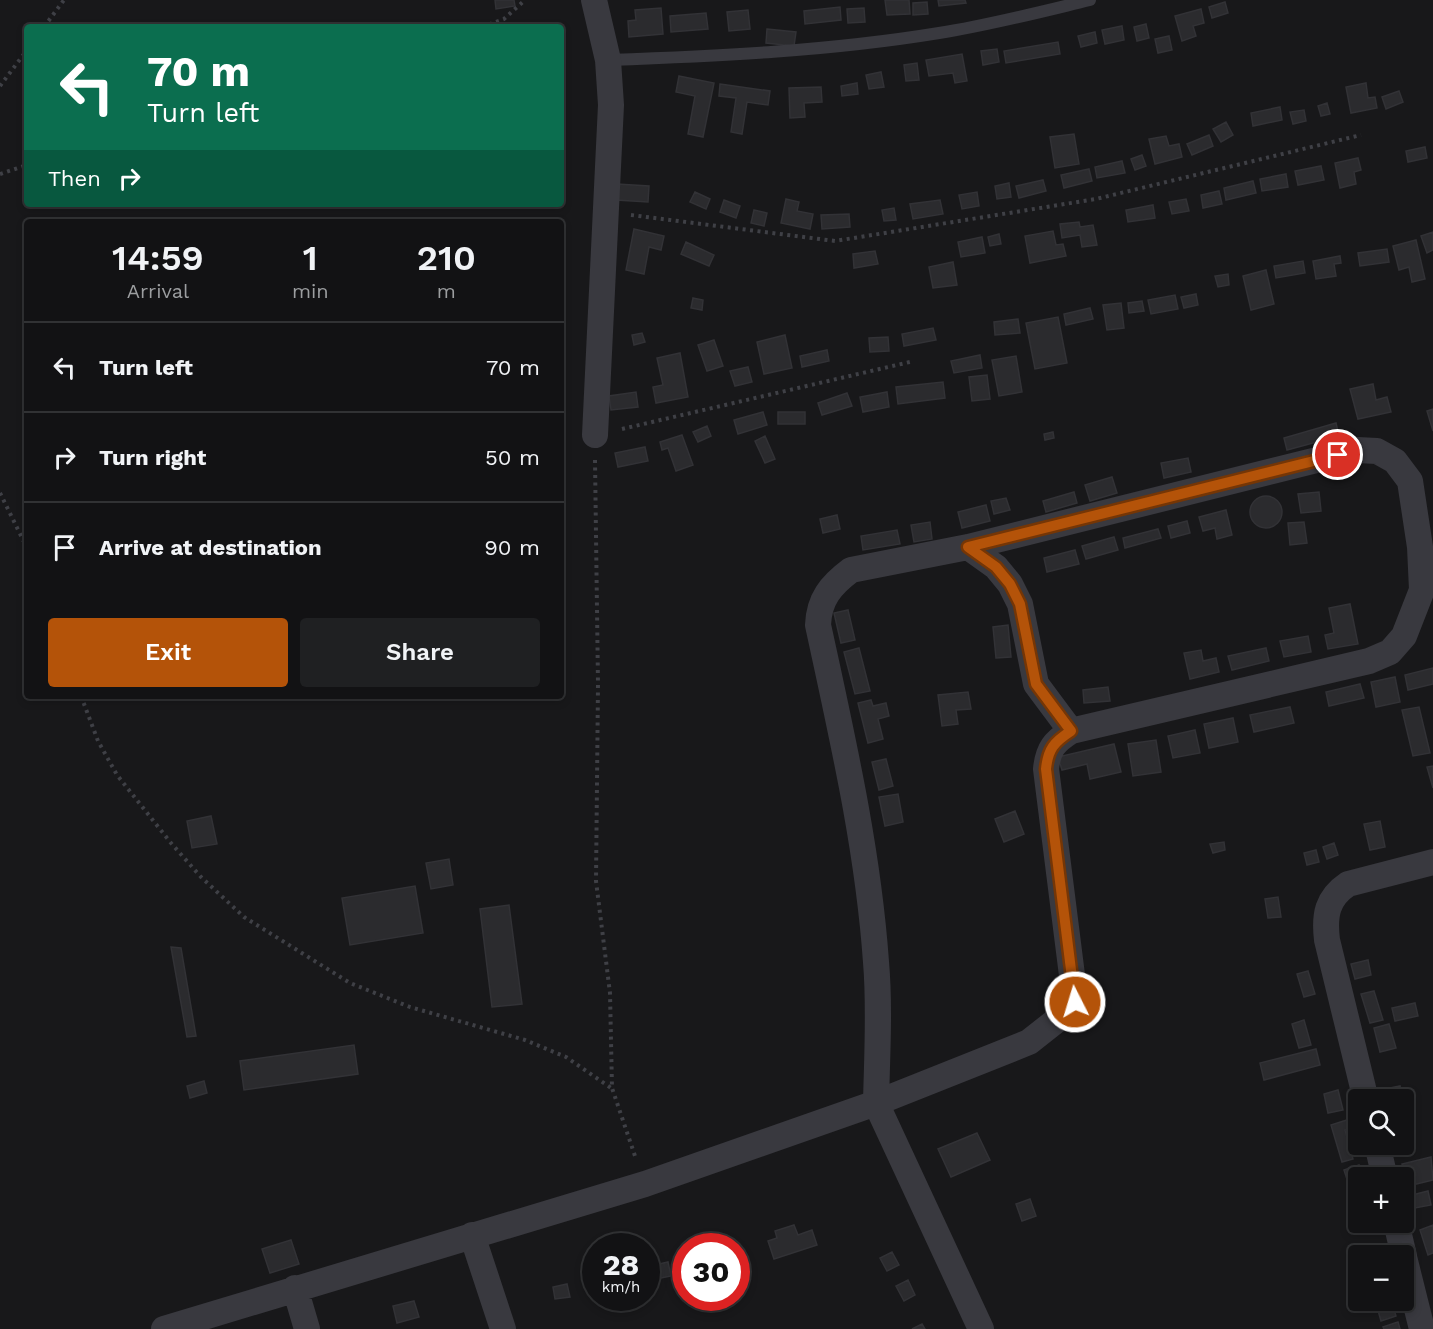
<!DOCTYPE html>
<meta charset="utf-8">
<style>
:root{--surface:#121214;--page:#1f2022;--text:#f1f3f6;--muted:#9c9ea0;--line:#313234;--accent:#b45309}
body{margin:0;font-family:"Work Sans",sans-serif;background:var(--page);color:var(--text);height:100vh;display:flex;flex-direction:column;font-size:22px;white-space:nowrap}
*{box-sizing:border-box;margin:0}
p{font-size:20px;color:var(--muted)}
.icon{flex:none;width:33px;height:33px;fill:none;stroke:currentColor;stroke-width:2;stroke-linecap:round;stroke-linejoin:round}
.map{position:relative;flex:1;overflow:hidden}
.details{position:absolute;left:24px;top:219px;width:540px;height:480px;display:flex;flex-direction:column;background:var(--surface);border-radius:6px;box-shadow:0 3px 9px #0003,0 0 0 2px var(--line)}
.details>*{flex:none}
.guide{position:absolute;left:24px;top:24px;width:540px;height:183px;border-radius:6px;box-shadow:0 3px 9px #0003,0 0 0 2px var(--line);background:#0b6e4f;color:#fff;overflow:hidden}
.fabs{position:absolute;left:1348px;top:1089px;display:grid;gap:12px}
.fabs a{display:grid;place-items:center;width:66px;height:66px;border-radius:6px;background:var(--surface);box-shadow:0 3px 9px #0003,0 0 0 2px var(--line);font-size:30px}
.speed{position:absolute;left:582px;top:1233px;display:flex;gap:12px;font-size:30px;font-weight:700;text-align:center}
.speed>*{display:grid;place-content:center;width:78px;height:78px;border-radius:50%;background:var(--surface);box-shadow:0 3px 9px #0003,0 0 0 2px var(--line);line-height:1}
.speed small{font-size:15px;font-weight:400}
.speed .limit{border:9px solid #d22;background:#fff;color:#111}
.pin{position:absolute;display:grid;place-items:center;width:51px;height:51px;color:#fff;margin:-26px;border:3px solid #fff;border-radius:50%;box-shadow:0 2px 6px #0007}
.me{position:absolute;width:66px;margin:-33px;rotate:355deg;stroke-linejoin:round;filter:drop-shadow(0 0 4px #0008)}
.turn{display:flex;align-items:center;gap:21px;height:126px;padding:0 24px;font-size:27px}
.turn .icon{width:78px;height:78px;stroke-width:2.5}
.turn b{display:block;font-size:42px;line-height:51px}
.then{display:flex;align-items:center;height:57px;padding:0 24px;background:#0003;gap:12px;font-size:22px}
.eta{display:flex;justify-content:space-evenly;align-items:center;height:102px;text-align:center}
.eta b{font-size:36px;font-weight:600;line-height:42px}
.button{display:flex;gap:12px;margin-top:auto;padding:12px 24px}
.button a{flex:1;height:69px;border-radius:6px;background:var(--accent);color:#fff;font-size:24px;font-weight:600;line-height:69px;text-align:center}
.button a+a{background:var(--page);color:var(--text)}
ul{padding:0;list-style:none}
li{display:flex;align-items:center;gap:18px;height:90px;padding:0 24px;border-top:2px solid var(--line)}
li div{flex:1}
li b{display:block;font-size:22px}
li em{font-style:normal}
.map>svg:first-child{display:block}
</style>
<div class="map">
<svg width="1433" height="1329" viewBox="0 0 1433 1329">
<rect width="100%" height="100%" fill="#18181a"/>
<path fill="#2b2b2e" stroke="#323236" stroke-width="1.5" d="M495,0H514L515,6L496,9Z
M885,0H909L910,14L887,15Z
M938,0H965L966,3L939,6Z
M927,2L928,14L913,15V3Z
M1225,2L1228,13L1212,18L1209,7Z
M840,7L841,20L805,24L804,11Z
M661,8L663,34L629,37L628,21L636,20L635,10Z
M864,8L865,22L848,23L847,9Z
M1201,9L1204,23L1193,26L1196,36L1182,41L1175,16Z
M748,10L750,29L729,31L727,12Z
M706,13L708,29L671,32L670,16Z
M1146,24L1149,38L1137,41L1134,27Z
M1122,26L1124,40L1105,44L1102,30Z
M767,29L796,32L794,46L766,43Z
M1095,32L1097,43L1081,47L1078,36Z
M1169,36L1172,50L1158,53L1155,39Z
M1058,42L1060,54L1006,63L1004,51Z
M997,49L999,62L983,65L981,51Z
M962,54L967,81L955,83L953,73L929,76L926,60Z
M917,63L919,80L906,81L904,65Z
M881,72L884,87L869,89L866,75Z
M679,76L714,83L703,137L688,134L695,96L676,92Z
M857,83L858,94L842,96L841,86Z
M1366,83L1368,98L1375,97L1377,108L1351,113L1346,87Z
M720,84L770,91L768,105L747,102L742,134L731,132L736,98L719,96Z
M821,87L822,102L804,103L805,117L790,118L789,88Z
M1399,91L1403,102L1386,109L1382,97Z
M1327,103L1330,114L1321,116L1318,106Z
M1280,107L1282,120L1253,126L1251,113Z
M1304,110L1306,121L1293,124L1290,112Z
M1226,122L1233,135L1221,142L1213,129Z
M1074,134L1079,164L1055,168L1050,137Z
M1209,135L1213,146L1192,155L1187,144Z
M1166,136L1169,146L1179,144L1182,157L1155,164L1149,139Z
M1425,147L1427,158L1408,162L1406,151Z
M1142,155L1146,166L1135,170L1131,159Z
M1358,158L1361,170L1354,172L1356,184L1340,188L1335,163Z
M1122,161L1125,173L1097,178L1095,167Z
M1321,166L1324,180L1298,185L1295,171Z
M1089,169L1092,181L1064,188L1061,175Z
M1286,174L1288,187L1262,191L1260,179Z
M1043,180L1046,191L1019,198L1016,186Z
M1253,181L1256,193L1226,200L1224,188Z
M1009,183L1011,197L997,199L995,186Z
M617,184L649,186L648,202L616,200Z
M1219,191L1222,204L1203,208L1201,195Z
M695,192L710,199L706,209L690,202Z
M977,192L979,206L962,209L959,195Z
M786,199L799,202L797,211L813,214L810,229L781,223Z
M1186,199L1189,211L1172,214L1169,202Z
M724,200L740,206L736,218L720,212Z
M940,200L943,214L913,219L910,204Z
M1153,205L1155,218L1128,222L1126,210Z
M894,208L896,220L884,221L882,210Z
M754,210L767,213L764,226L751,223Z
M849,214L850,227L822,229L821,215Z
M1079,222L1080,227L1093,225L1097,245L1082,247L1080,235L1062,238L1060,224Z
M634,229L664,236L661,250L649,247L644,274L626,270Z
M1053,231L1056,245L1063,244L1066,256L1030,263L1025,236Z
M1433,232V250L1427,253L1421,236Z
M999,234L1001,244L990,246L988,237Z
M982,237L985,253L961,257L958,242Z
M1416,240L1425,279L1412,282L1409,267L1399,270L1393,246Z
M686,242L714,255L709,266L681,254Z
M1387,249L1389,262L1360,266L1358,253Z
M875,251L878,264L854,268L853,254Z
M1340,256L1341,263L1334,264L1336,276L1316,279L1313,261Z
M1303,261L1305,273L1276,278L1274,266Z
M953,262L957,285L933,288L929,267Z
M1266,270L1274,304L1251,310L1243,276Z
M1228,274L1229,285L1218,287L1215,276Z
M1196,294L1198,305L1184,308L1181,297Z
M1175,295L1178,309L1151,314L1148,300Z
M693,298L703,300L702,310L691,308Z
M1142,301L1144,311L1129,313L1128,303Z
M1121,303L1124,328L1107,330L1103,305Z
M1090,308L1093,319L1066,325L1064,314Z
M1058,317L1067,363L1035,369L1026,323Z
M1018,319L1020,333L995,335L994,322Z
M933,328L936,340L904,346L902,334Z
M642,333L645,342L634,345L632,335Z
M785,335L792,368L764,374L757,342Z
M888,337L889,351L870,352L869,338Z
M714,340L723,366L707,371L698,345Z
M827,350L829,361L802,367L800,356Z
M680,353L688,397L656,403L653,387L663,385L657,358Z
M980,355L982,368L954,373L951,361Z
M1016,356L1022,392L999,396L992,360Z
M748,367L752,382L735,386L730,371Z
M987,375L990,399L972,401L969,377Z
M943,382L945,398L898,404L896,387Z
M1373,384L1376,400L1387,397L1391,412L1358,419L1350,389Z
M636,392L638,407L611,410L609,396Z
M887,392L889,407L863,412L860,397Z
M847,393L852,406L822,415L818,403Z
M1433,409V431L1427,411Z
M763,412L767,425L738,434L734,420Z
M778,412H805V424H778Z
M1336,423L1339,436L1287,450L1284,438Z
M707,426L711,436L698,442L693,432Z
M1053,432L1054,438L1045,440L1044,434Z
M682,435L693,465L676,471L668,448L662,450L660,442Z
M765,436L775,459L765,463L755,441Z
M645,447L648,461L618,467L615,453Z
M1188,458L1191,472L1164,478L1161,463Z
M1112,477L1117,493L1090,501L1085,485Z
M1074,492L1077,503L1046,512L1043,501Z
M1319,492L1321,511L1301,513L1298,494Z
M1250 512a16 16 0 1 1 32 0a16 16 0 1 1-32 0Z
M1006,498L1010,510L994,514L991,501Z
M986,505L990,521L962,528L958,512Z
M1226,510L1232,535L1217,539L1215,528L1203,531L1199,517Z
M837,515L840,529L823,533L820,519Z
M1187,521L1190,533L1171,538L1168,526Z
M930,522L932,539L914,542L911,525Z
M1304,522L1307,543L1290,545L1288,523Z
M1158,529L1161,538L1125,548L1123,538Z
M897,530L900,544L863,550L861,536Z
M1114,537L1118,550L1086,559L1082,546Z
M1075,550L1079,564L1047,572L1044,558Z
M1350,604L1358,644L1328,649L1325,635L1334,633L1329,608Z
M848,610L855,640L841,643L834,613Z
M1008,625L1011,657L996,658L993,627Z
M1308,636L1311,652L1284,657L1280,641Z
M859,648L870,691L855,694L844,652Z
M1266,648L1269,661L1232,670L1228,656Z
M1201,650L1203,661L1216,658L1219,672L1190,679L1184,653Z
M1433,668V684L1408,690L1405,675Z
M1395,677L1400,702L1376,707L1371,682Z
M1360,684L1364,698L1329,706L1326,692Z
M1108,687L1110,701L1084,703L1083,690Z
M968,692L971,709L956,710L958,724L942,726L938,695Z
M871,700L873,706L886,703L889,716L878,719L883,739L868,743L858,703Z
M1290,707L1294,723L1254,732L1250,715Z
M1419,707L1430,753L1413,756L1402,710Z
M1233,718L1238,742L1209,748L1204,724Z
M1195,730L1200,753L1173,758L1168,736Z
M1156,740L1161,772L1133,776L1128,744Z
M1114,744L1121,772L1090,779L1087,764L1062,770L1058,757Z
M886,759L893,786L879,790L872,762Z
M1433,766V788L1427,767Z
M898,794L903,822L885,826L879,797Z
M1015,811L1024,834L1004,842L995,819Z
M211,816L217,844L192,848L187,821Z
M1380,821L1385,847L1370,850L1364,824Z
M1224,842L1225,850L1213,853L1210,844Z
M1334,843L1338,855L1327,859L1323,847Z
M1316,850L1319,862L1307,865L1304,853Z
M449,859L453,885L431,889L426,863Z
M415,886L423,933L350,945L342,898Z
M1278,897L1281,917L1268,918L1265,899Z
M509,905L522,1004L492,1007L480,909Z
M171,947L181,948L196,1036L187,1037Z
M1368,960L1371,975L1355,979L1351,964Z
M1308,971L1315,994L1304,997L1297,974Z
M1374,991L1383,1020L1370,1023L1361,994Z
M1415,1003L1418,1016L1395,1021L1392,1008Z
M1304,1020L1311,1045L1299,1048L1292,1024Z
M1389,1024L1396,1048L1380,1052L1374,1028Z
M354,1045L358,1074L244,1090L240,1061Z
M1316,1049L1320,1065L1264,1080L1260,1063Z
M204,1081L207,1093L190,1098L187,1086Z
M1400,1086L1403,1100H1382L1380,1090Z
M1338,1090L1343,1110L1328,1113L1324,1094Z
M1404,1116L1413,1141L1404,1144Z
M1350,1119L1353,1128L1345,1130L1353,1159L1342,1162L1331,1125Z
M977,1133L990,1160L951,1177L938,1149Z
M1431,1157L1433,1180L1408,1186L1402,1164Z
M1359,1165L1362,1178H1359V1196L1353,1198L1344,1170Z
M1428,1191L1431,1205L1415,1208L1412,1195Z
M1030,1199L1036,1216L1022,1221L1016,1204Z
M794,1225L798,1235L812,1230L817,1245L774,1259L768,1241L777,1238L775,1231Z
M1433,1225V1253L1428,1255L1420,1230Z
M291,1240L299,1264L270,1273L262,1249Z
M741,1247L744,1261L736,1262V1248Z
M1377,1248L1379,1256H1364L1363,1251Z
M892,1252L899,1265L887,1271L880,1258Z
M668,1262L671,1276L646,1281V1267Z
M908,1280L915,1295L904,1301L896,1286Z
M567,1284L570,1297L555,1299L553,1287Z
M1375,1300H1391L1396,1316L1381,1321Z
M414,1301L419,1317L397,1323L393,1306Z
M1398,1322L1400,1329H1384L1383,1327Z
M922,1324L925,1329H912Z"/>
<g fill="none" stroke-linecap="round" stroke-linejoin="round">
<path stroke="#3f4046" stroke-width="4" stroke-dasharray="3 4.5" stroke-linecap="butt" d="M44,27L64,0
M482,27L504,19L525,0
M0,86L27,50
M0,174L27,165
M631,215L835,241L1096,199L1361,135
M622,429L914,361
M595,460L598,684L596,881L610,993L612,1088L636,1159
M0,493L27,548
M81,696L98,741L117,775L171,843L201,877L244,917L350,983L410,1007L525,1040L566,1057L611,1088"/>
<path stroke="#39393f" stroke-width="12" d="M608,60C719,56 829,51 939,33C990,25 1040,12 1090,0"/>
<path stroke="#39393f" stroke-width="26" d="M594,0L608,60L611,105L595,435
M968,547L996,567L1010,584L1020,604L1036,684L1071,731L1369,661L1390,652L1404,636L1422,590L1420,547L1410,481L1395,461L1377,451L1357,450L968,547L851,570C831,585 819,599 818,625C842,736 868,848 876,962C880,1008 877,1056 876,1103L1029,1042L1072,1008L1074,991L1046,769C1048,749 1054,742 1071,731
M1366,1100L1327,940C1324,915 1327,898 1348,884L1433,862
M1377,1144L1385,1178
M1396,1222L1404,1256
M472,1235L503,1329
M1404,1257L1422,1329
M295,1288L307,1329
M164,1329L645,1184L876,1103L981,1329"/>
</g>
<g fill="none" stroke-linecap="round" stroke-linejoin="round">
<g stroke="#753606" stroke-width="15">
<path id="route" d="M1075,1002L1046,769C1048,749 1054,742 1071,731L1036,684L1020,604L1010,584L996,567L968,547L1338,455"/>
</g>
<use href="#route" stroke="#b45309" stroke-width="10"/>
</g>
</svg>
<div class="fabs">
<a><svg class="icon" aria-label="search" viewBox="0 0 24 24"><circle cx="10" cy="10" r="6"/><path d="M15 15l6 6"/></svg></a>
<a>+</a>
<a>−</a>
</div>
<div class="speed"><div>28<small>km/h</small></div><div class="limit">30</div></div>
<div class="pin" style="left:1338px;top:455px;background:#d93025"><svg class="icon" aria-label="arrive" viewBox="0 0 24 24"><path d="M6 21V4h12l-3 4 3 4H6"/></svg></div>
<svg class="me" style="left:1075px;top:1002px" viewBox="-20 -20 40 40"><circle r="17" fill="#b45309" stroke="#fff" stroke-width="3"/><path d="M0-11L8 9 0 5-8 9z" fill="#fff"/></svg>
<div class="guide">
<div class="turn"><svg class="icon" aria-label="left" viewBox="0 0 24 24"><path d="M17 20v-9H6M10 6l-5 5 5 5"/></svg><div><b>70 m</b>Turn left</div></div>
<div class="then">Then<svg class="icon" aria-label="right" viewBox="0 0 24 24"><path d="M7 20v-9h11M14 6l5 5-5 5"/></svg></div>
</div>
<section class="details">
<div class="eta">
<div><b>14:59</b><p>Arrival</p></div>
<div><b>1</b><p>min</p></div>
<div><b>210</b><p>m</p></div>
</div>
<ul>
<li><svg class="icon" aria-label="left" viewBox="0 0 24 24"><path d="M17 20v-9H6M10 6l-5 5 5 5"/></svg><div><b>Turn left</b></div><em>70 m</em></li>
<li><svg class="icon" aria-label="right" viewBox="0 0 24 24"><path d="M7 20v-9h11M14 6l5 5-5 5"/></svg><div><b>Turn right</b></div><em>50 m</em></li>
<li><svg class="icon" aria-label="arrive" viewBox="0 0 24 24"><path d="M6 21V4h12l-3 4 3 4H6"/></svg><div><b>Arrive at destination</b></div><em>90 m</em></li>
</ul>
<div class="button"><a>Exit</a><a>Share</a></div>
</section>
</div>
